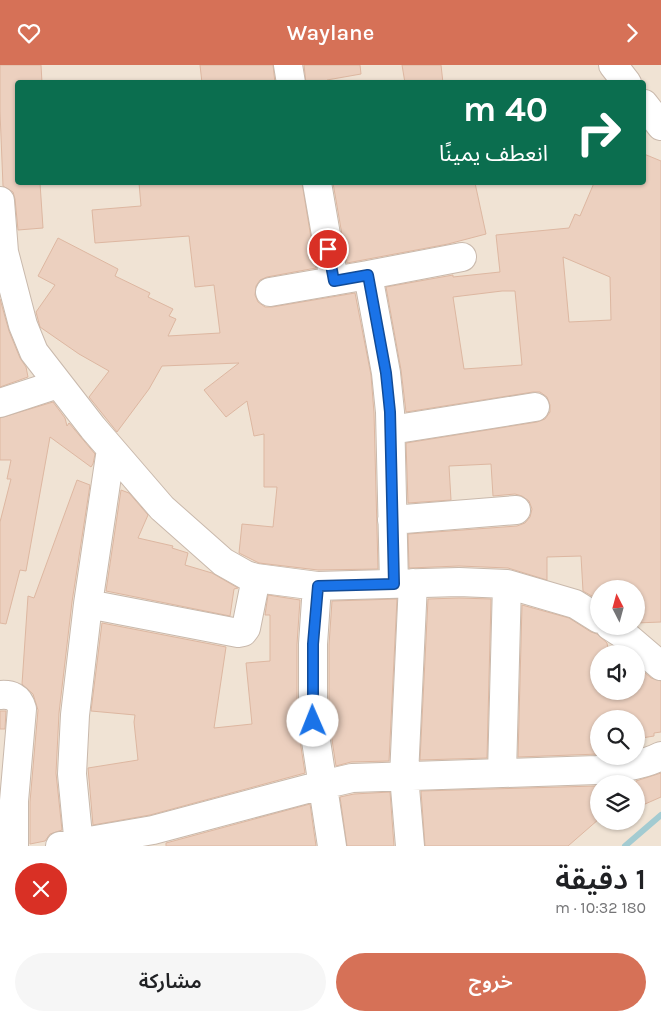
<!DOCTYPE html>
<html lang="ar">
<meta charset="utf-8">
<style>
:root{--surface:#fff;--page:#f6f6f6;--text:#202124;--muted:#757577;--accent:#d67157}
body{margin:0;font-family:Karla,"Noto Sans Arabic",sans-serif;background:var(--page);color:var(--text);direction:rtl;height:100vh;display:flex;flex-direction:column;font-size:19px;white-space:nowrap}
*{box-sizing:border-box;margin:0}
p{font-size:16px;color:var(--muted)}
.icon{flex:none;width:28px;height:28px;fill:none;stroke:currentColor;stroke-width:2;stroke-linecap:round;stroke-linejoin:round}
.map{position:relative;height:781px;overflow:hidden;direction:ltr}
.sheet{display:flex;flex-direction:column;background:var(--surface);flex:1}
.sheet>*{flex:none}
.guide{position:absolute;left:15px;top:15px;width:631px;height:105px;border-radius:5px;box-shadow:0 1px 4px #0004;direction:rtl;background:#0b6e4f;color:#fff;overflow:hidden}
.needle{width:32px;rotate:354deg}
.controls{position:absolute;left:590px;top:515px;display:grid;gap:10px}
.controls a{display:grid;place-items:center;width:55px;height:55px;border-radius:50%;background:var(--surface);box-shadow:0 1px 4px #0004;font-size:25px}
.pin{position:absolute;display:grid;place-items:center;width:42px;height:42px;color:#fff;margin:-21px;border:2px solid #fff;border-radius:50%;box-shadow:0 1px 5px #0007}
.me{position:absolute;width:55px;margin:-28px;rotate:359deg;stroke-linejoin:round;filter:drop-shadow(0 0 4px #0008)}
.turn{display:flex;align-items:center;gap:18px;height:105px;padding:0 15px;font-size:22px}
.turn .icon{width:65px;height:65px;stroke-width:2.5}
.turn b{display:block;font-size:35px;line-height:42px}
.round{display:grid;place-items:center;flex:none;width:52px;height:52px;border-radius:26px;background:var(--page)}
.headline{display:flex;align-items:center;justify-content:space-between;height:85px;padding:0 15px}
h1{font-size:30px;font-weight:600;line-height:38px}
.button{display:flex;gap:10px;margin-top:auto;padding:10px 15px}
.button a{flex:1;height:58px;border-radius:30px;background:var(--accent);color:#fff;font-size:20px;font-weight:600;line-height:58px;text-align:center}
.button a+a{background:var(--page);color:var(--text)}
header{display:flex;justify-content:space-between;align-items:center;height:65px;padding:0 15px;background:var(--accent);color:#fff;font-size:22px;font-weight:600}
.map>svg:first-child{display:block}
</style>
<header><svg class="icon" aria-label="forward" viewBox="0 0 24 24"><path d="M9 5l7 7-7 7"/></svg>Waylane<svg class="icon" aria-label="heart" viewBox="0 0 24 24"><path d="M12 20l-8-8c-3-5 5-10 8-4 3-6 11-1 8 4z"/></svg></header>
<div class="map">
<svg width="661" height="781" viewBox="0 0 661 781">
<rect width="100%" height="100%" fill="#f9f1e5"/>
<path fill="#f0e3d4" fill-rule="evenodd" d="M0,0H661V781H0ZM18,18H644V118H18ZM599,524H636V561H599ZM599,589H636V626H599ZM599,654H636V691H599ZM599,719H636V756H599Z"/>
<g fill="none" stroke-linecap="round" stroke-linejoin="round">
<path stroke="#a3cbd1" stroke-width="6" d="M625,781L661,750"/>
</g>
<path fill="#ecd0bf" stroke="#ddb7a1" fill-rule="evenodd" d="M0,0H41L42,18H18V118H40L43,163L18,165L15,134L13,127L3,121L0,47Z
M200,0H273L275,18H202Z
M304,0H360L361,9L327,15V18H306Z
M402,0H441L443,18H405Z
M644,89L661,96V557L636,558V524H599V535L583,526L581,491L547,492V515L508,503L459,501L409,503L408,469L517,461L525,458L530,452L532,444L529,436L522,431L515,429L493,431L491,399L449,401L451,435L408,438L406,378L537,357L545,354L550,347V340L547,332L540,327H533L406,347L401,305L386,222L453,210V212L500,207L496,170L569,163L575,149L580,151L594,118H644ZM563,192L610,212L611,255L569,257ZM502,226H515L522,300L464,304L453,232Z
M139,118H302L316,203L267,212L260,215L256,221L255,230L258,237L265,242H272L355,228L371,310L374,348L378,504L318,505L259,498L239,488L242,459L273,462L277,422H264V369L254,371L247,336L226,352L204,325L239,298L162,301L149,324L117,367L89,332L109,306L79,289L40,262L36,247L55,220L38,211L58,173L118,204L115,211L150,228L148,232L173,244L169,251L176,254L168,271L220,268L214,220L195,222L189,171L95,178L92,145L141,141Z
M333,118H475L486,169L448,179L347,198Z
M0,234L9,266L20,293L26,302L28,312L0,322Z
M53,337L65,353L67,361L69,358L95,389L93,399L91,402L50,372L26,506L20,505L6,559L0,558V457L11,414H7L11,395H0V353Z
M77,415L90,420L72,537L59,648L56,708L62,765L50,769L45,776L30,779V737L38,645L33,629L22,619L28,531L34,533Z
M121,425L129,428L148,450L138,473L173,481L172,483L188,488L185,500L212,508L238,523L234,524L230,551L106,526Z
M268,530L300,535L297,579V656L305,708L150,750L93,760L88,703L138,695L134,657L135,650L91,646L102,558L226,582L214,663L252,659L246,598L270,596V550H265Z
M459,533L491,534L487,693L420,695L428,534Z
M397,534L389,696L351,697L336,701L329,655V580L332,536Z
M522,540L569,553L591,567L597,569L607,578L609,589H599V626H636V600L651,613L661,616V667L654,668V671L636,674V654H599V689L518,692Z
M0,646H6L5,664H0Z
M661,708V732L636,743V716Z
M596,721L599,754L568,781H425L421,726Z
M390,727L394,781H347L340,732L354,729Z
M310,739L316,781H166V778Z"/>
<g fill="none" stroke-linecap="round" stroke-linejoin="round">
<g stroke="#c9b9ac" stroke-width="30">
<path id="minor" d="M288,0L291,18
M613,0L627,18
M644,39L661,61
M317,118L334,216
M0,136L4,187L23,260L34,287L93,363L162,443L223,497L246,510L256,513L317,521L459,517L507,519L575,539L599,554
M368,210L462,192
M270,227L368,210L386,308L390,347L394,519
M0,338L58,319
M391,365L535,342
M392,455L516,445
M317,521L313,579V656L332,781
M88,539L238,568L243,567L246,563L256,513
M610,561L627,572L661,601
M0,630C11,629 19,632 22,644L14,736V781
M502,708L507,519
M60,781L153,765L322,720L352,713L597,705C619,703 642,701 661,691
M79,781L72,709L75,650L88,539L111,384
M410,781L404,711L413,518"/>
</g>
<use href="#minor" stroke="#fff" stroke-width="28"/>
</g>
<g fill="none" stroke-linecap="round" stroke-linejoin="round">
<g stroke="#114b97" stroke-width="12">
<path id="route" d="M313,656V579L318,521L394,519L390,347L386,308L368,210L334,216L328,184"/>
</g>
<use href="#route" stroke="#1a73e8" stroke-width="9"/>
</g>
</svg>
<div class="controls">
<a><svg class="needle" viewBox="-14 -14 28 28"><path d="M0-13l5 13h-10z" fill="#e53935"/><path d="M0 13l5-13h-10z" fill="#757577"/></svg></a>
<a><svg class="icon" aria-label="sound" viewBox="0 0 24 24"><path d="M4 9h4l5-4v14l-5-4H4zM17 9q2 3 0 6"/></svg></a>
<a><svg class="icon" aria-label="search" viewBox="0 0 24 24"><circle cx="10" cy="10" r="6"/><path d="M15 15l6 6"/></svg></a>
<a><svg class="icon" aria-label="layers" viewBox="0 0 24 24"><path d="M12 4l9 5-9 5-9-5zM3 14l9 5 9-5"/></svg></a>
</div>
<div class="pin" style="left:328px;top:184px;background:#d93025"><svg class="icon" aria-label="arrive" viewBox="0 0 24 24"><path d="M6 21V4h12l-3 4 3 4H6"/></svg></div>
<svg class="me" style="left:313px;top:656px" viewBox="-20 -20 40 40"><circle r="19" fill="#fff"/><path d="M0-13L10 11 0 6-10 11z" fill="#1a73e8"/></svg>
<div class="guide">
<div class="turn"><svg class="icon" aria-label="right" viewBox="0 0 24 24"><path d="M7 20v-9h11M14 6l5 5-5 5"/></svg><div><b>40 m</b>انعطف يمينًا</div></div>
</div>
</div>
<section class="sheet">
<div class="headline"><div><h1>1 دقيقة</h1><p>180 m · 10:32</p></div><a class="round" style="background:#d93025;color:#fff"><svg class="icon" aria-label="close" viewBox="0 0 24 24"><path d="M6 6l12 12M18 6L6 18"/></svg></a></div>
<div class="button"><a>خروج</a><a>مشاركة</a></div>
</section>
